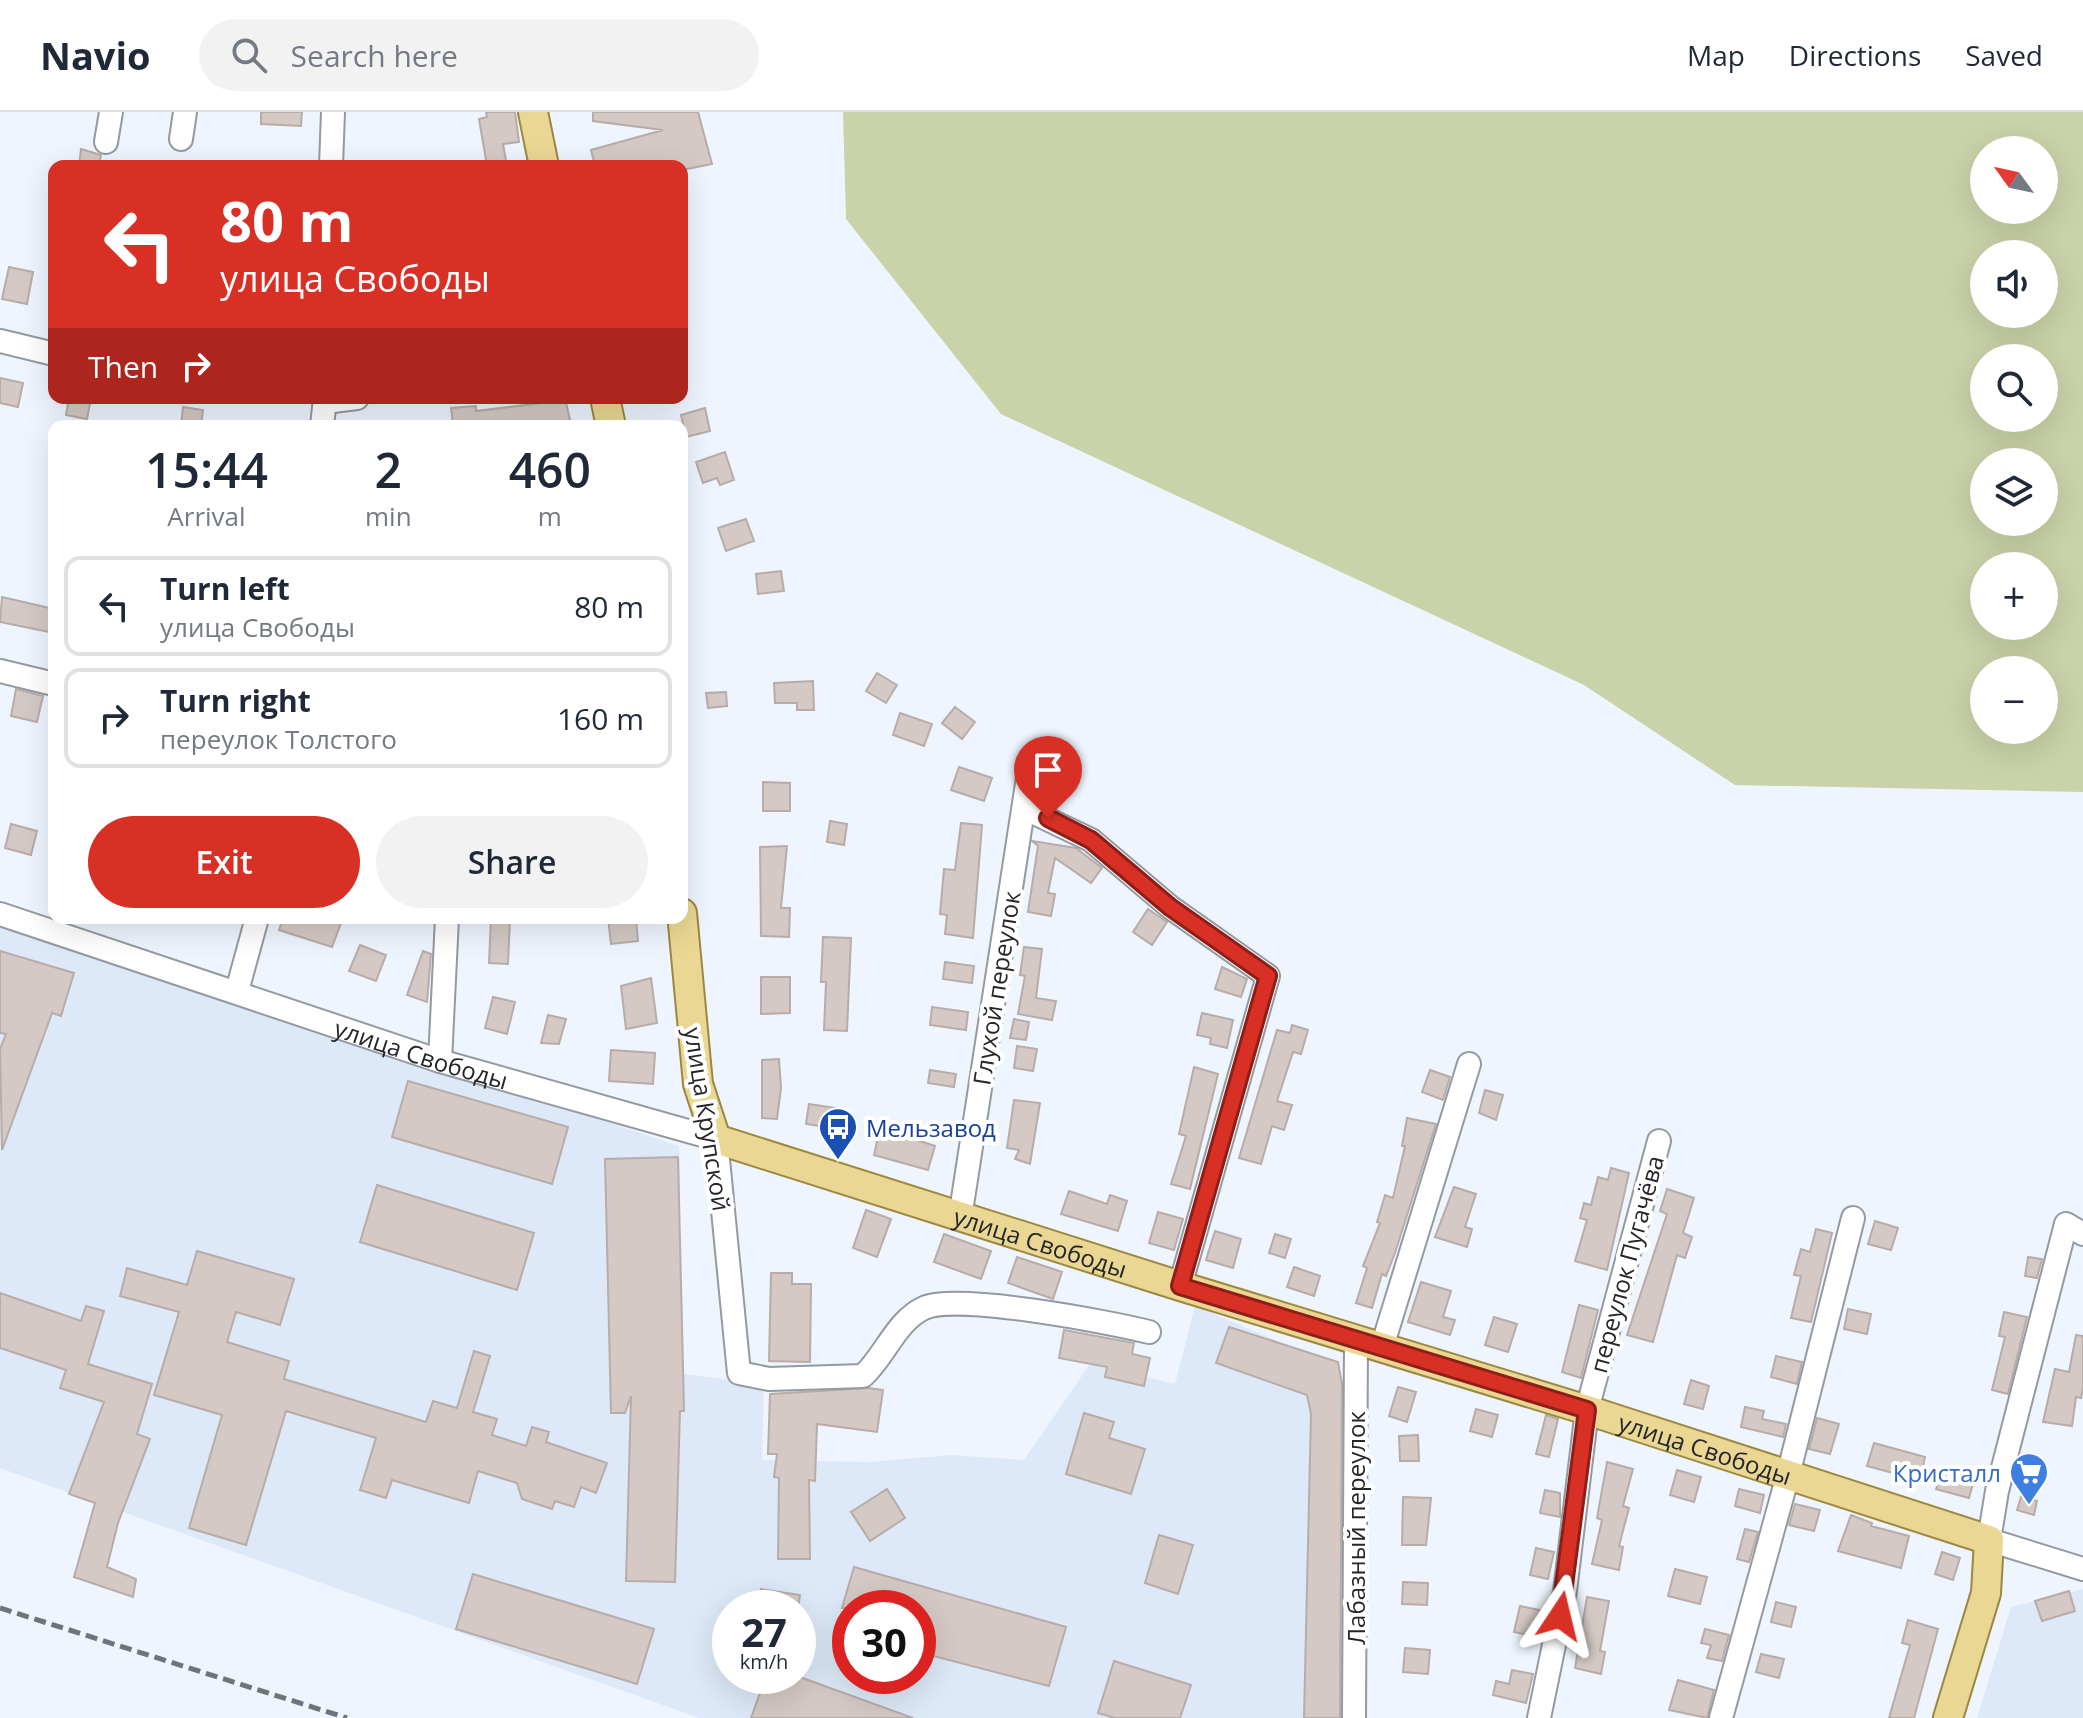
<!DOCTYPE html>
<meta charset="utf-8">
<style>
:root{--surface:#fff;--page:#f2f2f3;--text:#1f2937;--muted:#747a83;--line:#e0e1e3;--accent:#d93025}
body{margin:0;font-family:"Open Sans",sans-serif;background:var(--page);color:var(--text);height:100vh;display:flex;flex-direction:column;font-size:30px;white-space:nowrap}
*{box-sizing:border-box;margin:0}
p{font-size:26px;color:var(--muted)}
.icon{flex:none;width:44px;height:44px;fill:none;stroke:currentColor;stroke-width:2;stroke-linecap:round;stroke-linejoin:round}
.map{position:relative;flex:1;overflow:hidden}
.drawer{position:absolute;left:48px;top:308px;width:640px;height:504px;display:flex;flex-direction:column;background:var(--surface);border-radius:16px;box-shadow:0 8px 32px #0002}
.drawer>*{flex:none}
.banner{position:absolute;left:48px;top:48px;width:640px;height:244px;border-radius:16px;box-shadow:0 8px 32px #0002;background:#d93025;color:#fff;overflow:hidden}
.needle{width:52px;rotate:303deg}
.controls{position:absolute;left:1970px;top:24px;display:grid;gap:16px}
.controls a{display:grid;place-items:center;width:88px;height:88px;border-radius:50%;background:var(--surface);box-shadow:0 8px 32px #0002;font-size:40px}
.speed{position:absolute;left:712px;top:1478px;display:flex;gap:16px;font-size:40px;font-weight:700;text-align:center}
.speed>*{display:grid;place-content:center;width:104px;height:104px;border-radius:50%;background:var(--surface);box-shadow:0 8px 32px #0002;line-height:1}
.speed small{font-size:20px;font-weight:400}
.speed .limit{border:12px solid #d22;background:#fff;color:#111}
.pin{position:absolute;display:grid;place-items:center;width:68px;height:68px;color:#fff;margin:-82px -34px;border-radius:50% 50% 50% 0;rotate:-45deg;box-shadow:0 0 8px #0007}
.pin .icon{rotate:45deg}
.me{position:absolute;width:88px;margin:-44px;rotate:10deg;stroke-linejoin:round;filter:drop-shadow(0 0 6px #0008)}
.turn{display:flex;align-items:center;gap:28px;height:168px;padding:0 40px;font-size:36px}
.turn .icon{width:104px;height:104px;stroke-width:2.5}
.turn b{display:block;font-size:56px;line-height:68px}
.then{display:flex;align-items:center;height:76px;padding:0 40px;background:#0003;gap:16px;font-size:30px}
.eta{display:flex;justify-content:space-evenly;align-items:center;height:136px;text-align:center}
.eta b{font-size:48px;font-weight:600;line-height:56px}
.action{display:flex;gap:16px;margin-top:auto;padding:16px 40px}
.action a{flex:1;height:92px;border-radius:48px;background:var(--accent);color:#fff;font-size:32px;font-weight:600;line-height:92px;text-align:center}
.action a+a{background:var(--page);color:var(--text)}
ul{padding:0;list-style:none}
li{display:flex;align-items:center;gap:24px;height:100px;margin:0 16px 12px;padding:0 24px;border:4px solid var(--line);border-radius:16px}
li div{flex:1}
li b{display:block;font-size:30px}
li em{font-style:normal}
header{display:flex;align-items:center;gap:48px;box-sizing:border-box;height:112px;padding:0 40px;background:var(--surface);border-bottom:2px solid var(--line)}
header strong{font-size:38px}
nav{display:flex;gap:44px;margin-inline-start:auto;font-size:28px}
.search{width:560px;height:72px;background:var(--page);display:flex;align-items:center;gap:20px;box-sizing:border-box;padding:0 28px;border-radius:44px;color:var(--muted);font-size:30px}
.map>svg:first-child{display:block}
</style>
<header>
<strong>Navio</strong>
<div class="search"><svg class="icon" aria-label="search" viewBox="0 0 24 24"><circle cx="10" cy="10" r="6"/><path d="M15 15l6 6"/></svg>Search here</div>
<nav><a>Map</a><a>Directions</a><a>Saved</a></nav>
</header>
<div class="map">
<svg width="2083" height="1606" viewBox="0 0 2083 1606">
<rect width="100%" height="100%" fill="#eef5fe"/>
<path fill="#dde9f8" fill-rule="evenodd" d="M0,808L679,1034L683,1262L764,1272L762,1348L870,1350L951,1343L1024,1348L1090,1252L1175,1272L1195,1194L1320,1247L1338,1250L1351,1304L1349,1606H699L0,1356ZM730,1496H798V1564H730ZM850,1496H918V1564H850Z
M2083,1477V1606H1977L2011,1495Z"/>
<path fill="#c9d2a8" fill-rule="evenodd" d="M843,0H2083V680L1735,673L1584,573L1001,302L846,107ZM1984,38H2044V98H1984ZM2044,142V202H1984V142ZM2044,246V306H1984V246ZM1984,350H2044V410H1984ZM2044,454V514H1984V454ZM2044,558V618H1984V558Z"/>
<path fill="#d4c9c5" stroke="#b7aca8" stroke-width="2" d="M261,0H302L301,14L261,12Z
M486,0H515L519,30L503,32L507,54H487L479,7L487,5Z
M593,0H698L712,52L682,58V54H595L591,38L663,18L593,9Z
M81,37L101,43L99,54H79Z
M9,155L33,160L27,192L2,187Z
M0,266L23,271L18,295L0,291Z
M69,286H91L87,307L66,303Z
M541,286H565L570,308L543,314L453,312L451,296L476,294V299L542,291Z
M183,295L203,298L201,314H181Z
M705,296L710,319L686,325L681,303Z
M725,340L734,368L720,373L717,366L703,371L696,350Z
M746,407L754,429L726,439L718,416Z
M781,459L784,479L758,482L756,462Z
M2,485L54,497V521L0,510Z
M877,561L897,573L886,591L866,579Z
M813,569L814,598H797V591H775L774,571Z
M16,577L43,584L37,610L11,604Z
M726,580L727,594L708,596L706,581Z
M955,595L975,610L962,627L942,611Z
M900,601L932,612L924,634L893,623Z
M959,655L992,666L984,689L951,678Z
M763,670L790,671V699H763Z
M830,709L847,712L844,733L827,730Z
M961,711L982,713L973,826L945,822L947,803L940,802L944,757L955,758Z
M11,712L37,719L31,743L5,736Z
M1032,729L1076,736L1102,756L1091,771L1055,746L1048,781L1055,782L1051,804L1028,800L1038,734Z
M787,734L781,796H790L789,825L761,824L760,735Z
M1148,797L1167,810L1152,833L1133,820Z
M283,806H343L332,835L279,818Z
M491,806H510L508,852L489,851Z
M608,806H636L638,829L611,832Z
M823,825L851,826L847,919L824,918L826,870H821Z
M360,833L386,843L376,869L349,859Z
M1024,835L1042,837L1036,886L1056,889L1052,908L1018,902L1025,864L1020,863Z
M0,839L74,861L61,904L52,901L2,1038L0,937L6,922L0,921Z
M423,839L431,842L427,890L407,883Z
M945,850L974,854L972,871L943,867Z
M1222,855L1247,867L1241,885L1215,877Z
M761,865H790V901L761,902Z
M651,866L657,911L626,917L621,874Z
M493,885L515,890L507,922L485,916Z
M932,895L968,900L966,918L930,913Z
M1202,901L1233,908L1227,936L1210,932L1211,926L1197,923Z
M548,903L566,907L559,932L541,931Z
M1014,907L1029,910L1026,928L1010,926Z
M1292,913L1308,918L1301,942L1293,940L1277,989L1292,993L1284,1018L1272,1014L1261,1052L1239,1046L1277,918L1290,921Z
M1017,934L1037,937L1033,959L1014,956Z
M611,938L655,941L653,972L609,969Z
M779,947L781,976L777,1007L762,1006V948Z
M1194,955L1218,962L1190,1077L1171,1072L1186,1024L1179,1022Z
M930,958L956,962L954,975L928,971Z
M1430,958L1450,965L1443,988L1422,980Z
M408,969L568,1015L552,1072L392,1025Z
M1485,978L1503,983L1496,1008L1479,1001Z
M1014,988L1040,991L1030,1052L1015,1047L1019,1038L1007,1036Z
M809,992L836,996L833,1016L806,1012Z
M1407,1006L1436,1012L1395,1141L1386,1164L1382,1162L1372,1196L1356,1191L1367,1156L1363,1154L1380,1111L1377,1110L1385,1083L1393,1086L1405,1034H1402Z
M880,1016L935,1034L928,1058L874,1043Z
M678,1045L684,1299H680L675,1470L626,1469L631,1284L625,1301H611L605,1047Z
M1611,1056L1629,1061L1607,1158L1575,1149L1587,1108L1580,1106L1584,1091L1591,1093L1598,1065L1608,1068Z
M377,1073L534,1121L517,1178L360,1130Z
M1454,1075L1476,1082L1465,1115L1472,1117L1467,1135L1435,1125Z
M1667,1077L1694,1086L1683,1121L1692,1125L1685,1146L1677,1143L1653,1230L1627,1223L1667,1102L1660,1099Z
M1069,1079L1107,1092L1110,1083L1127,1089L1118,1119L1061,1102Z
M866,1098L891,1107L877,1145L853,1136Z
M1158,1100L1183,1107L1174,1138L1149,1131Z
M1875,1109L1898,1116L1891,1138L1868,1132Z
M1816,1117L1832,1121L1811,1210L1791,1206L1801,1164L1794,1163L1801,1137L1810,1140Z
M1215,1119L1241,1127L1233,1156L1206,1148Z
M944,1122L991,1139L981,1167L934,1150Z
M1275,1122L1291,1127L1285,1146L1269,1141Z
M197,1139L294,1167L280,1213L236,1200L227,1230L289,1249L284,1267L426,1310L433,1289L457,1296L474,1239L490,1244L473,1300L497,1307L492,1323L526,1334L532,1315L549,1320L546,1330L607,1351L596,1381L581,1375L574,1395L555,1389L552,1397L522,1387L517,1371L478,1359L469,1391L392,1368L386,1386L360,1378L376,1326L286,1299L246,1433L189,1416L222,1303L154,1283L179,1200L120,1184L127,1156L187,1173Z
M1017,1145L1062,1160L1053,1187L1008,1171Z
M2028,1145L2042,1147L2037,1166L2025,1164Z
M1294,1155L1320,1164L1314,1184L1287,1175Z
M771,1161H792V1172H811L810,1250L769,1249Z
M1421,1170L1451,1179L1443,1205L1455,1208L1450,1223L1408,1210Z
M0,1181L81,1209L86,1194L104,1199L88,1252L152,1272L137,1322L150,1327L118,1411L107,1455L136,1467L133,1485L74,1465L95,1391L69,1382L104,1290L60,1276L66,1258L0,1236Z
M1579,1193L1598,1198L1581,1266L1562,1260Z
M1848,1197L1871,1202L1867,1222L1844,1217Z
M2004,1200L2027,1205L2008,1282L1992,1278L2005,1225L1999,1224Z
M1494,1205L1517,1212L1508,1240L1485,1233Z
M1229,1215L1338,1250L1342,1272L1340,1606H1304L1311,1302L1307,1283L1216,1251Z
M1064,1218L1134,1231L1132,1242L1150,1246L1144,1274L1105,1265L1107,1255L1059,1246Z
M2076,1223L2083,1224V1276L2081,1286L2076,1285L2072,1314L2043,1310L2055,1257L2069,1260Z
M1776,1244L1802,1250L1797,1272L1771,1265Z
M1691,1268L1709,1274L1703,1297L1684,1292Z
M1398,1275L1416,1280L1407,1310L1389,1304Z
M869,1276L883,1278L877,1320L817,1312L815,1369L809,1368L810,1447H778L779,1366L774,1365L777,1342H768L770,1282Z
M1745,1295L1764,1299L1762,1307L1786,1312L1783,1325L1741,1315Z
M1476,1297L1498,1303L1492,1325L1470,1319Z
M1084,1301L1114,1310L1109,1326L1145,1337L1131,1382L1066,1362Z
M1546,1303L1558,1307L1549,1345L1536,1342Z
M1817,1306L1839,1312L1830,1342L1809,1337Z
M1418,1323L1419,1349H1400L1399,1324Z
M1874,1331L1925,1345L1923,1354L1974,1368L1969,1386L1936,1377L1938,1373L1867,1354Z
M1607,1350L1633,1357L1623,1394L1629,1396L1619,1434L1623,1435L1619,1458L1592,1452L1602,1408L1597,1406Z
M1677,1358L1701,1365L1694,1390L1670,1383Z
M887,1377L905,1406L870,1429L851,1400Z
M1739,1377L1764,1383L1760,1401L1735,1394Z
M1545,1378L1560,1381V1405L1540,1401Z
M1403,1385L1431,1386L1426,1433H1402Z
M2021,1385L2037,1389L2034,1403L2017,1398Z
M1795,1392L1820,1398L1814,1419L1789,1413Z
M1851,1403L1872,1411L1871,1414L1909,1424L1901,1456L1838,1439Z
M1745,1417L1758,1420L1749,1450L1737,1447Z
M1159,1423L1193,1433L1178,1482L1145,1471Z
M1536,1436L1554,1440L1548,1467L1530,1463Z
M1942,1440L1960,1446L1953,1468L1935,1462Z
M854,1455L1066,1515L1049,1574L918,1540V1496H842Z
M1675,1457L1707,1465L1700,1492L1668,1484Z
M473,1462L654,1517L637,1572L456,1517Z
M1403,1470L1428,1471L1427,1493L1402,1492Z
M761,1477L800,1483L798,1496H759Z
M2069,1479L2075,1499L2042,1509L2035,1489Z
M1587,1485L1609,1489L1600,1539L1605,1540L1601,1562L1575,1556Z
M1776,1490L1796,1495L1791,1515L1771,1510Z
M1520,1494L1544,1499L1539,1525L1514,1520Z
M1908,1508L1938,1517L1914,1606H1889L1910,1533L1902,1531Z
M1705,1517L1729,1523L1722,1549L1707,1546L1711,1533L1701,1531Z
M1405,1536L1430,1538L1428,1562L1403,1560Z
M1761,1542L1784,1547L1779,1566L1756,1560Z
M1114,1549L1191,1573L1180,1606H1115L1098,1601Z
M1512,1558L1533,1562L1526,1591L1493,1583L1496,1569L1509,1572Z
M766,1564H797L913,1606H751Z
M1678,1568L1714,1578L1707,1606L1669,1598Z"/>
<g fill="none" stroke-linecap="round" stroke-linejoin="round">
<g stroke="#939aa1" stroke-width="26">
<g id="minor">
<path d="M181,27L185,0"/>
<path d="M106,30L111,0"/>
<path d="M331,54L333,0"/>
<path d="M0,229L54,242"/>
<path d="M325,290L357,286"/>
<path d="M322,314L325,286"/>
<path d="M0,559L54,572"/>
<path d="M1024,696L1091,728L1170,795L1268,864L1180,1174"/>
<path id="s1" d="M0,802L440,949L716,1027L739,1261L769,1267L863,1264C885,1244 896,1209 924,1196C957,1181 1109,1210 1149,1220"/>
<path d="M237,879L257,806"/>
<path d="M440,949L447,806"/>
<path d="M960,1106L1031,646"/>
<path d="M2083,1122L2066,1112L1997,1379L1989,1428L2083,1457"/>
<path d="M1382,1235L1469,952"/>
<path d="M1354,1606L1356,1227"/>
<path d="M1539,1606L1565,1479L1587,1298L1659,1029"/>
<path d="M1721,1606L1788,1363L1853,1106"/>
</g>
</g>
<g stroke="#9c8840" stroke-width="32">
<g id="major">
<path d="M533,0L544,54"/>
<path d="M605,286L611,314"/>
<path id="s2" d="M682,801L698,972L716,1027L1180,1174L1587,1298L1989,1428L1986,1481L1948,1606"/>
</g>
</g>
<use href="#minor" stroke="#fff" stroke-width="22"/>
<use href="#major" stroke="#ead794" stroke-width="28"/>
<path stroke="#707479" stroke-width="5" stroke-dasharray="12 6" stroke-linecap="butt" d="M0,1496L347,1606"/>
</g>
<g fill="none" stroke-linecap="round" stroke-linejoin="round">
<g stroke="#8d1f18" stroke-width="20">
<path id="route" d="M1048,706L1091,728L1170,795L1268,864L1180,1174L1587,1298L1560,1504"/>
</g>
<use href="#route" stroke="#d93025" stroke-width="14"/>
</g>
<defs>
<g id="bus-pin" transform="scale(2)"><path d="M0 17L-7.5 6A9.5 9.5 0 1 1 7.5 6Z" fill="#1a4fb4" stroke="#fff"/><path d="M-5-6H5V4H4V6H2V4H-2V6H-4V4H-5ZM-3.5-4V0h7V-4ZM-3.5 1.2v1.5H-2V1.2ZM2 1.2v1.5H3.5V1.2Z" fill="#fff"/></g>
<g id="supermarket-pin" transform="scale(2)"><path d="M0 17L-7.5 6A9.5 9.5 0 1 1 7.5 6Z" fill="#3f7fe0" stroke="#fff"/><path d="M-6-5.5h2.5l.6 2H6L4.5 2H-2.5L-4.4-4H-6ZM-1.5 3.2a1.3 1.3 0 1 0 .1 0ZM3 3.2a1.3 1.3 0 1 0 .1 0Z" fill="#fff"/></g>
</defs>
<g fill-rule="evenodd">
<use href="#bus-pin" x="838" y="1015"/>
<use href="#supermarket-pin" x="2029" y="1360"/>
</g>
<g text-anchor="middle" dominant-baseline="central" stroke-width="8" stroke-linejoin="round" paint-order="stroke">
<g font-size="24" fill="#242629" stroke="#fff">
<text transform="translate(996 876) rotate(-81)">Глухой переулок</text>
<text stroke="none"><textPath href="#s1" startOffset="444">улица Свободы</textPath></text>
<text transform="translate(708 1007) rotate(81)">улица Крупской</text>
<text stroke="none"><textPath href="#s2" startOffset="570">улица Свободы</textPath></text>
<text transform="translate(1626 1152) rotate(-75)">переулок Пугачёва</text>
<text stroke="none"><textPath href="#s2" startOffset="1266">улица Свободы</textPath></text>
<text transform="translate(1355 1416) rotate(-90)">Лабазный переулок</text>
</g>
<g font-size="24" fill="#164399" stroke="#fff" text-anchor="start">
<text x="866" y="1015">Мельзавод</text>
</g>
<g font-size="24" fill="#366cbe" stroke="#fff" text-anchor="end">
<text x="2001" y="1360">Кристалл</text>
</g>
</g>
</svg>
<div class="controls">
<a><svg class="needle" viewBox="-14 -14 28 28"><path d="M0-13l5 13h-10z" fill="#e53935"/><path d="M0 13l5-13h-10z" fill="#747a83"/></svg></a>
<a><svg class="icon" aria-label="sound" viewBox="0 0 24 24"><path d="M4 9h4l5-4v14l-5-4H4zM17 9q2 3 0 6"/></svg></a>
<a><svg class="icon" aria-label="search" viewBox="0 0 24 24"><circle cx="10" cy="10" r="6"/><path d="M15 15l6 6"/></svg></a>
<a><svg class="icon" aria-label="layers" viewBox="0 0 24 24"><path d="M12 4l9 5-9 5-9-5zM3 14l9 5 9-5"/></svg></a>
<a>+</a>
<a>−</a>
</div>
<div class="speed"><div>27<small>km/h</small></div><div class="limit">30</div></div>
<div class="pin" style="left:1048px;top:706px;background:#d93025"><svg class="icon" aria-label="arrive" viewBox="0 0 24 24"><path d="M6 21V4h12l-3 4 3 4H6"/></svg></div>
<svg class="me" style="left:1560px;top:1504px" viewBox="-20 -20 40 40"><path d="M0-17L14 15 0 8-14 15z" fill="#d93025" stroke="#fff" stroke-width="4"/></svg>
<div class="banner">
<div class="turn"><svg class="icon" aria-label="left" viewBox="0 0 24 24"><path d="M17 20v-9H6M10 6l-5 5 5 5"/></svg><div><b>80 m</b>улица Свободы</div></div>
<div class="then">Then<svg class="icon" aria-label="right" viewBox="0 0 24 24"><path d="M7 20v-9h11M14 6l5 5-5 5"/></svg></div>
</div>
<section class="drawer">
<div class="eta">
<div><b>15:44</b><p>Arrival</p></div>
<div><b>2</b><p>min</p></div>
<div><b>460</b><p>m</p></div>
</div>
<ul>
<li><svg class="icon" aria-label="left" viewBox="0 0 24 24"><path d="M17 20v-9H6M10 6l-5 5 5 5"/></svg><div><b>Turn left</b><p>улица Свободы</p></div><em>80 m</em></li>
<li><svg class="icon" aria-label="right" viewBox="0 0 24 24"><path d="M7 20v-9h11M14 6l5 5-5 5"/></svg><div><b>Turn right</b><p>переулок Толстого</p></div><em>160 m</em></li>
</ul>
<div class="action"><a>Exit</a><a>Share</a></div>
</section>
</div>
